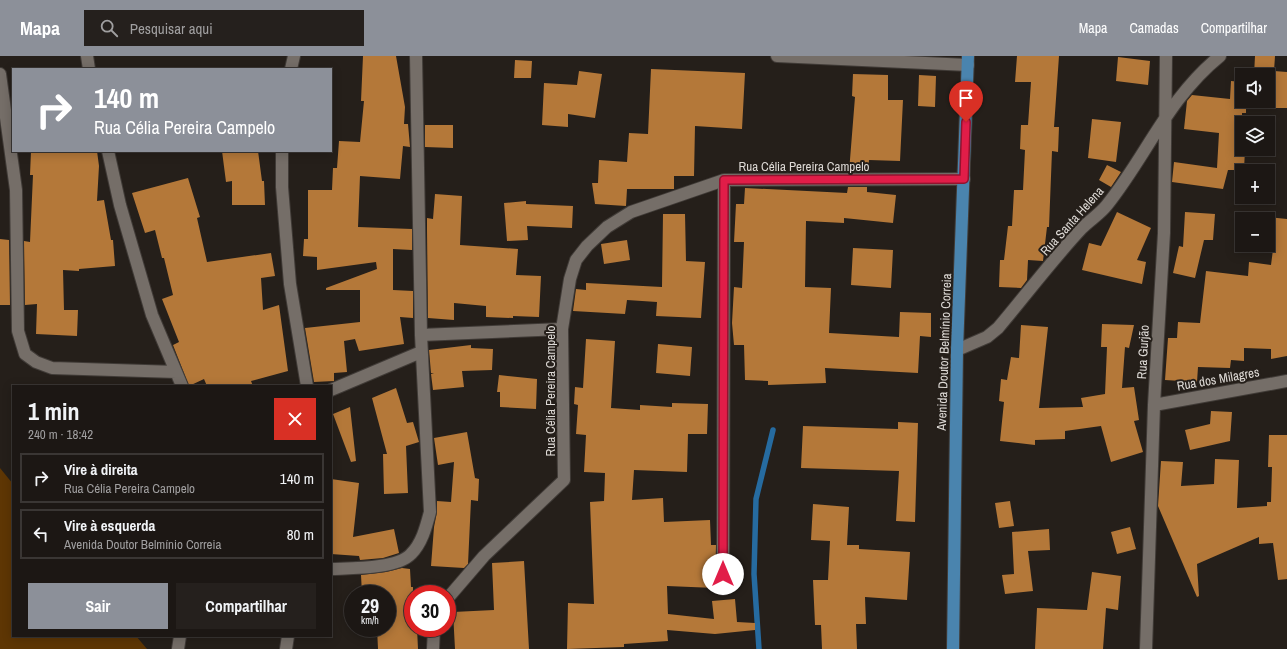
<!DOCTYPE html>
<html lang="pt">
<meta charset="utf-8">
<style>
:root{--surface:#1c1714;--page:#25201d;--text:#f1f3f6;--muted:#a09fa0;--line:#3a3634;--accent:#8c9099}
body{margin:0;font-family:"Archivo Narrow",sans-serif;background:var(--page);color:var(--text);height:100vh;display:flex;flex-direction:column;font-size:15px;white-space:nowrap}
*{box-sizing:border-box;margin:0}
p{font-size:13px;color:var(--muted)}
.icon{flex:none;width:22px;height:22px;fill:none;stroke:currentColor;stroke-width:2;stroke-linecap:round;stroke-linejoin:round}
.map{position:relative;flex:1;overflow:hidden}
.sheet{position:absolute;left:12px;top:329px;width:320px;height:252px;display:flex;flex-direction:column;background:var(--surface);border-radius:0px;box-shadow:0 2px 10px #0003,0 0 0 1px var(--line)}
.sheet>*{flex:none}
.banner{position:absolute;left:12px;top:12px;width:320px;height:84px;border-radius:0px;box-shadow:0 2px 10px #0003,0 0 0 1px var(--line);background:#8c9099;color:#fff;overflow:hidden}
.tools{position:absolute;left:1235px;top:12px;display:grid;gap:8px}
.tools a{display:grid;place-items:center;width:40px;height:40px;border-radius:0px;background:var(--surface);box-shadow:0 2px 10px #0003,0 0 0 1px var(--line);font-size:20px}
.speed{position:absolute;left:344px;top:529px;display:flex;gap:8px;font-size:20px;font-weight:700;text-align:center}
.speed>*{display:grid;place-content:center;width:52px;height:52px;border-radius:50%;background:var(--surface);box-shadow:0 2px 10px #0003,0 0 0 1px var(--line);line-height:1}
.speed small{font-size:10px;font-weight:400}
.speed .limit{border:6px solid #d22;background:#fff;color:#111}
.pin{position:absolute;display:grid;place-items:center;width:34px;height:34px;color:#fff;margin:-41px -17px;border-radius:50% 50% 50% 0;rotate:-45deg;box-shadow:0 0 4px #0007}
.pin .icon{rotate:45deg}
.me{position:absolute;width:44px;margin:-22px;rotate:0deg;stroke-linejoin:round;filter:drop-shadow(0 0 3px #0008)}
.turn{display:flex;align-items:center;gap:14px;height:84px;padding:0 16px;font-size:18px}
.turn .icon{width:52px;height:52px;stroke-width:2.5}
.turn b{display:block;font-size:28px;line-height:34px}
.round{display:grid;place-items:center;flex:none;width:42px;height:42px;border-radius:0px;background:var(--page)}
.overview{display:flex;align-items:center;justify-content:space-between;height:68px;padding:0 16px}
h1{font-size:24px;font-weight:800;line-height:30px}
.cta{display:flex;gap:8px;margin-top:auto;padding:8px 16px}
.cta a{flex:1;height:46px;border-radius:0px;background:var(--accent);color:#fff;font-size:16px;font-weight:800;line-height:46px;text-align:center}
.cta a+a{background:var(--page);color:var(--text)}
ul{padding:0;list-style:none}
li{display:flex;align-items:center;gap:12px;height:50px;margin:0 8px 6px;padding:0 8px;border:2px solid var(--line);border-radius:0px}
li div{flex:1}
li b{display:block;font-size:15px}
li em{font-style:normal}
header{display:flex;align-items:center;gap:24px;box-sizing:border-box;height:56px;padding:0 20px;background:var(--accent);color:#fff}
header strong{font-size:19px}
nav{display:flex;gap:22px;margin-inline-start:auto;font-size:14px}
.search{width:280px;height:36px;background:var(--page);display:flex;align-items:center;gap:10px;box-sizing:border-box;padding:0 14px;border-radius:0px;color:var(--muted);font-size:15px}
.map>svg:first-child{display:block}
</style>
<header>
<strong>Mapa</strong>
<div class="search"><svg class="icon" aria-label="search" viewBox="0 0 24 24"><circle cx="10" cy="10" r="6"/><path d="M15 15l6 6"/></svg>Pesquisar aqui</div>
<nav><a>Mapa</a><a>Camadas</a><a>Compartilhar</a></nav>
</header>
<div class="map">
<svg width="1287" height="593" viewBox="0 0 1287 593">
<rect width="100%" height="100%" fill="#251f1a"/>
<path fill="#5e3604" d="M0,412L13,428V580H136L147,593H0Z"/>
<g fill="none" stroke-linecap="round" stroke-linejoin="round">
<path stroke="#266ba0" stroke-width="5.5" d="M759,593L754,518L756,443L773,374"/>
</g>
<path fill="#b47839" d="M363,0H396L405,51L404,68H408L410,91L403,90L400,123L360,120L358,171L412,173V194L393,193V234L413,235V262L400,261L404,288L359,295L355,283L344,285L347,316L334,317V325L314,326L305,272L360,266V234H326V232L377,213L376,206L317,214V201L303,200L304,183H308V134H332L333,112H337L339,85L360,86L364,45H361Z
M1017,0H1059L1054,71H1059L1058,96L1052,95L1049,171H1047L1043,205L1028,204L1027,224L1021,232L999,231L1000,204H1004L1008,170H1012L1014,134H1023L1025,94L1020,93L1021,69H1028L1031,26H1015Z
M1255,0H1275L1274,15L1287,16V52H1246V57H1242V93H1245L1244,114H1228L1223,133L1172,126L1174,106L1217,112L1219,77L1184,73L1187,45L1192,39L1230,43L1231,25L1242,26V45H1268V19H1254Z
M1118,1L1150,5L1148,29L1116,25Z
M515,4L532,5L531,22H514Z
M651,13L745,17L742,73L695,70L694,120H674V133H627L626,150L595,148L592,127H598L599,104L627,106L629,77L648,78Z
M579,15L602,18L595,62L568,58V71L542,69L544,27L577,29Z
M853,18L888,19V44H903L900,105L869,104L868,116H849L855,41L852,40Z
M919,19L936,20L935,51L918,50Z
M1092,63L1121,66L1116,106L1088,102Z
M425,69H453V92L425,91Z
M31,95H97L99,110L97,145L104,144L111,184H113L115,210L79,213V215L63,214L64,254H78L77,280L36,278L37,248L25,249L24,185L30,186L33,119H30Z
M222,95H258L262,125H264L265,149H232V125L226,126Z
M1107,109L1121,116L1111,131L1099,124Z
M188,122L200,161L197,162L207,206L271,197L275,220L261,222L263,254L279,249L288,315L251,325L253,330H207L204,323L189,330L173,289L179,286L162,243L173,239L164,202H162L155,174L145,177L132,137Z
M848,131H867V136L896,139L893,167L844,162V167L806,165L805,231L831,232L829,277L899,281L900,256L931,257V281L920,280L918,317L825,312L826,327L768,329V325L745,324L744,289H734L732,267L734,231L742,232L744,186H734L736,148H744L745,132L847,137Z
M435,138L462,140L460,189L518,193L516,219L541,220L539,261L513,260V262L486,261V250L454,247V264L428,262L427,174V162L433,163Z
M526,145V148L573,150L572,172L527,170L528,184L507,185L504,147Z
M1117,156L1151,172L1137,204L1146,206L1142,228L1082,214L1089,187L1101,190Z
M1185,156L1215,158L1213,184H1204L1195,222L1173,217L1179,190L1183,191Z
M663,158H685L686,205L705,206L701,262L656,260L657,246L627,244L625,258L573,255L576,233L586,234V227L662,231Z
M1268,161L1287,163V300L1271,303V293L1244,292V305L1231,304L1230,312L1198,311L1197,326L1165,324L1168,282H1177L1178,266L1200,267L1206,215L1248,220L1249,206L1271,209L1275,178L1268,177Z
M0,183L9,184L10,249H0Z
M627,184L630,204L604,208L601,188Z
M853,192L893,194L891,232L851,229Z
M1102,268L1134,269L1129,292L1125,291L1122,332L1134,331L1139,364L1134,365L1143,396L1111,406L1101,370L1065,375V383L1035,384V389L1000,385L1004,346L999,345L1001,323L1007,324L1011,301L1019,302L1021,269L1048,271L1039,352L1083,351L1081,342L1105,338L1107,291H1101Z
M586,283L615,285L611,352L640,354V349L672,351V347L708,348L707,378H688L687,416L634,414L632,444L663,442L664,466L710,464L711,489H716L715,532L667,530L668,558L714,563L712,545L735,543L737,566L755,567V574L715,578L667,574L668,585L624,588V591L567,593L568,547L594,548L590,446L604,445L605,417L584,416L586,379L576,378L578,349L574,348L575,331L583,332Z
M658,288L692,291L690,320L656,317Z
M471,289V292L493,293L492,314L462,315L464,331L433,334L431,318L434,317H431L429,294Z
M499,319L537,323L536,353L500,351V336H497Z
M396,332L407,367L413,366L419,386L406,390L408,437L384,438L383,398H387L372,342Z
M350,351L356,405L351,406L333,358Z
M1211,355L1232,356L1230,385L1190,394L1185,374L1210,368Z
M898,366L918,367L915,466L896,465L899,415L801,412L803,370L898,373Z
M467,376L475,422L479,423L478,445L471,444L468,508L464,512L431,510L434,471L437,456V445L451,446L454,406L438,409L434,382Z
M1269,379H1287V523L1278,524L1273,487L1259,488V481L1197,508L1199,540L1197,541L1158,450L1161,405L1183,406L1181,430L1214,428L1215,403L1239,404L1237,452L1267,450V446H1271L1272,411H1268Z
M331,423L359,427L353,481L394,473L399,497L383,502L360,504L359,500L331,498Z
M1010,445L1014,470L999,472L995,447Z
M813,448L849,451L847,489H859V493L910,496L907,544L865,541L866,568H856L857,593H822L821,569H815L813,524H828L830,485L811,484Z
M1130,471L1136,493L1117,498L1111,476Z
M1049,473L1050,494L1028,495L1033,535L1005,538L1002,519L1014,518L1012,476Z
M524,505L529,593H455L453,556L494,554L492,507Z
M402,512L410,513L411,531H413V572H417L418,593H378L377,572H387V538H362L361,519L386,516Z
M1092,516L1121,520L1118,554L1106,552L1103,593H1035L1037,552L1087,554Z"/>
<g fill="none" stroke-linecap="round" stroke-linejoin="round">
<g stroke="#403b37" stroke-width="14">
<path id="minor" d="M87,0L89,13
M777,0L968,9
M291,13L294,0
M0,18L16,134L18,275L25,298L36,306L52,312L176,316
M108,95L120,149L152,259L182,330
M282,95V131L290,228L307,330
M421,279L562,273
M957,294L987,281L998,272C1026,239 1052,204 1082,172C1090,164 1100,158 1107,149C1147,99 1168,42 1220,0
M331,334L421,296
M1154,349L1287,325
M331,513C351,512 397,513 411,498C422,487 426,471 430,456L421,279L416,0
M723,533L724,124
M447,543L484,500L564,424L562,273L570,223L576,204L587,190L607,171L631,156L724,124L964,123
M178,593L180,580
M286,593L288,580
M433,593L434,572
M1146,593L1154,349L1164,177L1166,0"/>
</g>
<g stroke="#403b37" stroke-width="14">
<path id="primary" d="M953,593L957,294L968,0"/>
</g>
<use href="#minor" stroke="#756e68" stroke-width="12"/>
<use href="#primary" stroke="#4a84ae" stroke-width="12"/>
</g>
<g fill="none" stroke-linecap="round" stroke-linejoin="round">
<g stroke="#92132f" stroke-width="10">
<path id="route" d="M723,518L724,124L964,123L966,66"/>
</g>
<use href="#route" stroke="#e11d48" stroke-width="7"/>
</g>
<g text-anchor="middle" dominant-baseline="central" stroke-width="4" stroke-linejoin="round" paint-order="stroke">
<g font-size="13" fill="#dedad6" stroke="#251f1a">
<text x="804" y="110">Rua Célia Pereira Campelo</text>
<text transform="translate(1072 165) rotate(-48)">Rua Santa Helena</text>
<text transform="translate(944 296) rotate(-88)">Avenida Doutor Belmínio Correia</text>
<text transform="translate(1143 296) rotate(-87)">Rua Gurjão</text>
<text transform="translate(1218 323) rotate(-10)">Rua dos Milagres</text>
<text transform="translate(550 335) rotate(-90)">Rua Célia Pereira Campelo</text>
</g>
</g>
</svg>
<div class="tools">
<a><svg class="icon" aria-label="sound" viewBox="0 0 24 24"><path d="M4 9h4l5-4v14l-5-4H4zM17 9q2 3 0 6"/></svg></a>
<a><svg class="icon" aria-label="layers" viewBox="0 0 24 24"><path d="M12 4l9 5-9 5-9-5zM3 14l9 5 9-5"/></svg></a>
<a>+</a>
<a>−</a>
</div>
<div class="speed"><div>29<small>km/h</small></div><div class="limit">30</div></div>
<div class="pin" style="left:966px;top:66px;background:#d93025"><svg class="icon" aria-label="arrive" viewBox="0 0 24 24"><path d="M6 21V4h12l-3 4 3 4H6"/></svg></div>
<svg class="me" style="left:723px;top:518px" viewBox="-20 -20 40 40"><circle r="19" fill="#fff"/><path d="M0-13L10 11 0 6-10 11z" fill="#e11d48"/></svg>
<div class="banner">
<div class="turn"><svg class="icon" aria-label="right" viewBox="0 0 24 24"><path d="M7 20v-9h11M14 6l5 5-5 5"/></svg><div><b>140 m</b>Rua Célia Pereira Campelo</div></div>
</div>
<section class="sheet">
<div class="overview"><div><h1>1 min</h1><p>240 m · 18:42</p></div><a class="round" style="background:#d93025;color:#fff"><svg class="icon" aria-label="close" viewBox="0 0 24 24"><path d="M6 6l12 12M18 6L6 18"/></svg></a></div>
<ul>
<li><svg class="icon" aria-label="right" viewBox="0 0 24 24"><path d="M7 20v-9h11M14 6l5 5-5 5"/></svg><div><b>Vire à direita</b><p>Rua Célia Pereira Campelo</p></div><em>140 m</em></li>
<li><svg class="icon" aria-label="left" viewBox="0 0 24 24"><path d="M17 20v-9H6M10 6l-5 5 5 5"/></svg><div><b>Vire à esquerda</b><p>Avenida Doutor Belmínio Correia</p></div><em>80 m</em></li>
</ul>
<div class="cta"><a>Sair</a><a>Compartilhar</a></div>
</section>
</div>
